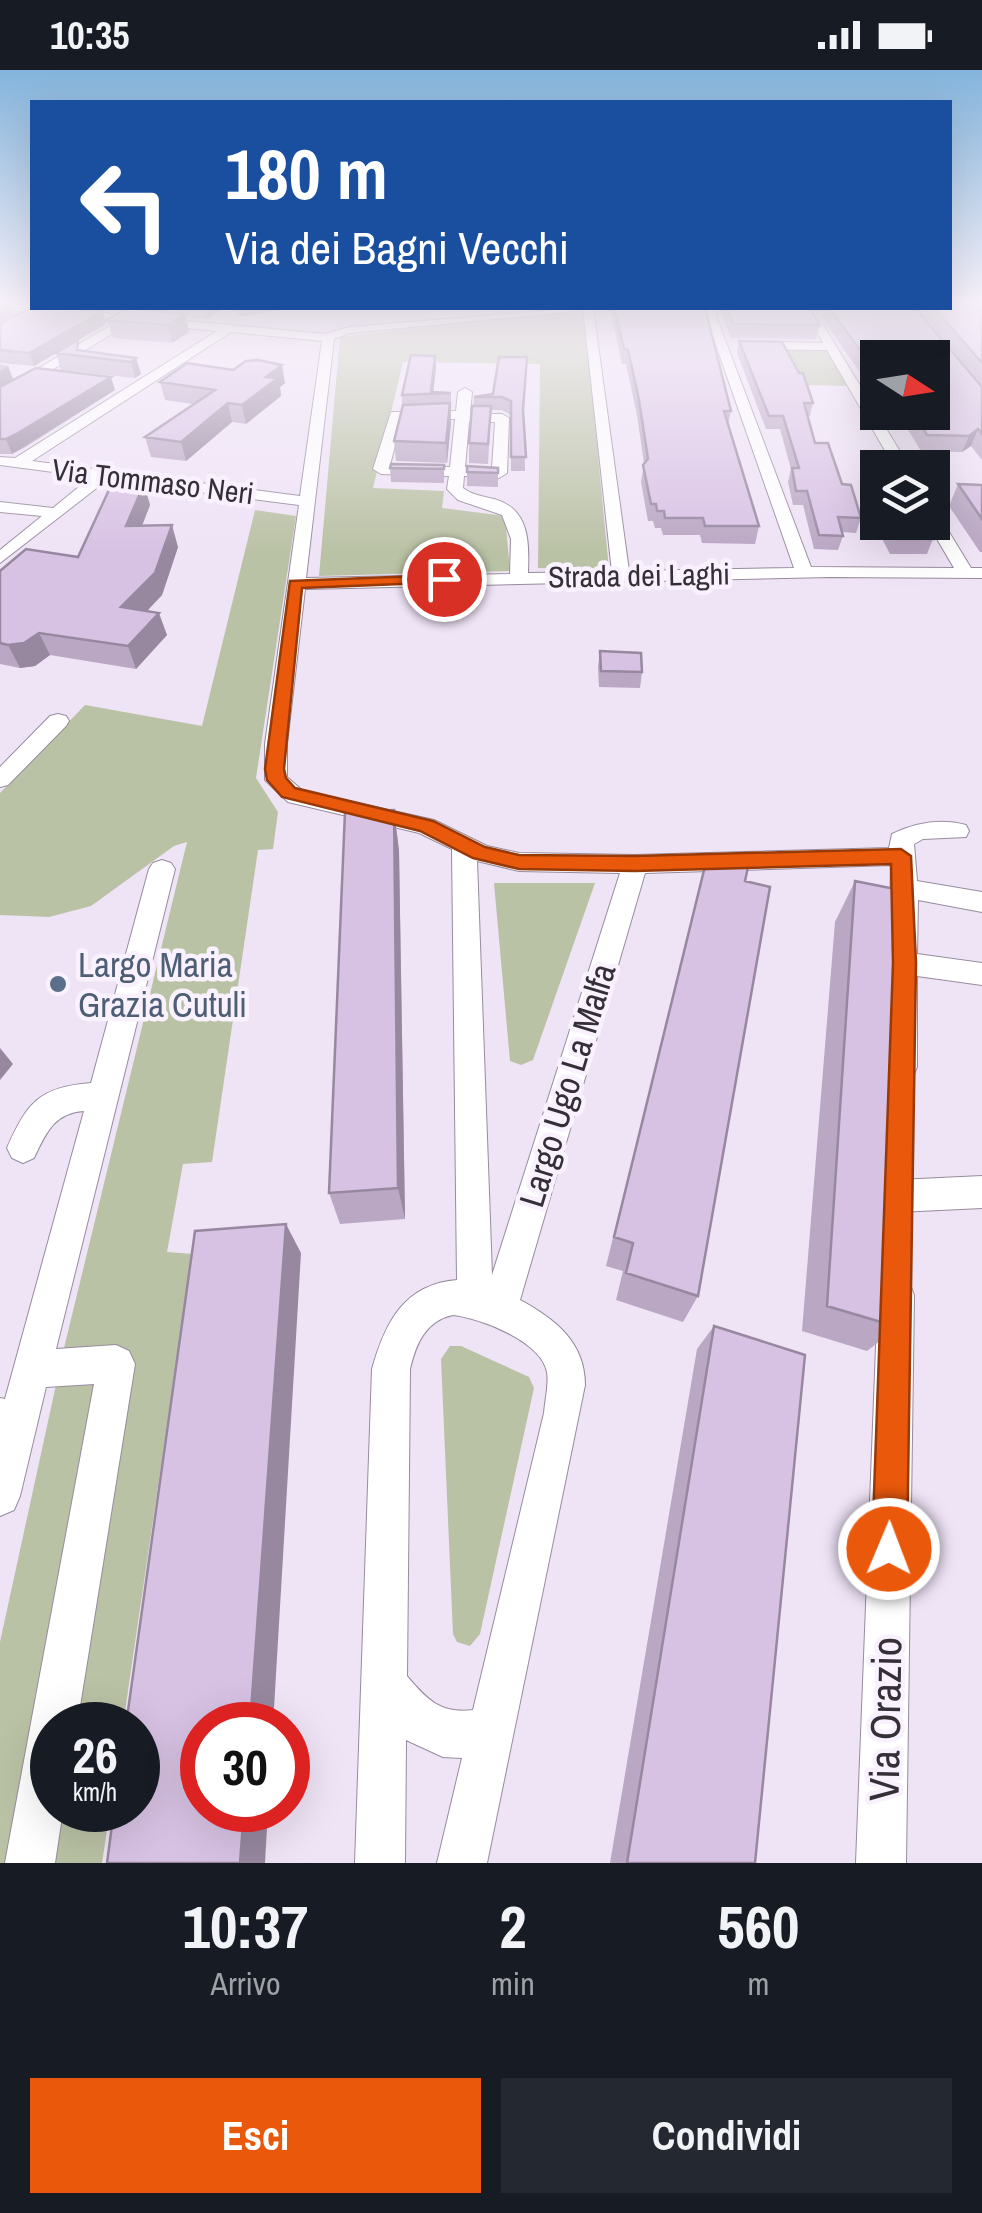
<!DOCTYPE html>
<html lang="it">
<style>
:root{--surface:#171b24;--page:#242831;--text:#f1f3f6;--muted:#9ea1a6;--accent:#ea580c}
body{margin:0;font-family:"Archivo Narrow",sans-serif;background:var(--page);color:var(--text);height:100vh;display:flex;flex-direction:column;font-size:38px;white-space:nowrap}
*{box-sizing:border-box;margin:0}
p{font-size:32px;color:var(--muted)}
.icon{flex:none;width:55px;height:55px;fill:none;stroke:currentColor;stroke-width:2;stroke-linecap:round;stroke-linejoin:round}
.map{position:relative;height:1793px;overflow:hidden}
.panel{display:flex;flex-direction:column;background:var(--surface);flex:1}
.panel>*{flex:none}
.guide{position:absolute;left:30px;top:30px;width:922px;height:210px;border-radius:0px;box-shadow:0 10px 40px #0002;background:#1a4fa0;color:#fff;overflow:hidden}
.needle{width:65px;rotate:102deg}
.buttons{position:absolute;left:860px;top:270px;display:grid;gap:20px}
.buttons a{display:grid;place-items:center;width:90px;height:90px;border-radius:0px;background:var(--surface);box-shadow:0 10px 40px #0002;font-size:50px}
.speed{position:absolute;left:30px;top:1632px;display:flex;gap:20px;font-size:50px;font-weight:700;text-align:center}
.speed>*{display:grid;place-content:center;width:130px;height:130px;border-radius:50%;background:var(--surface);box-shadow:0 10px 40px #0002;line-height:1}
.speed small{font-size:25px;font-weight:400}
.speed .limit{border:15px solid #d22;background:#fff;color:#111}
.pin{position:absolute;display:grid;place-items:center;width:85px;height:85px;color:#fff;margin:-42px;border:5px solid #fff;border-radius:50%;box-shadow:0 2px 10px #0007}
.me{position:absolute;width:110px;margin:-55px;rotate:1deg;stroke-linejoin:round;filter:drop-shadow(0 0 8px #0008)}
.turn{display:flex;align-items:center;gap:35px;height:210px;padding:0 30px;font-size:45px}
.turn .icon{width:130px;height:130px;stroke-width:2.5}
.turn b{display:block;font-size:70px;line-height:85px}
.eta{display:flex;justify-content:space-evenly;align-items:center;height:170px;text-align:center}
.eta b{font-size:60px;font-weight:800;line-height:70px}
.cta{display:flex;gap:20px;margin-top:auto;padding:20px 30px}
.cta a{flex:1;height:115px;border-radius:0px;background:var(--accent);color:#fff;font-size:40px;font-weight:800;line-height:115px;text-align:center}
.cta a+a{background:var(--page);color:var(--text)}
.status{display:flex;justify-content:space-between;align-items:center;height:70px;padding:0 50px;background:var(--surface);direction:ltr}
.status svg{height:28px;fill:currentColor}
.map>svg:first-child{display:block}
</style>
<div class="status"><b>10:35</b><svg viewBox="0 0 49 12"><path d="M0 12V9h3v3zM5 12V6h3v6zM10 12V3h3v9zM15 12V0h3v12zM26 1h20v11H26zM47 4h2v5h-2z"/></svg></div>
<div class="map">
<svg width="982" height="1793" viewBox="0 0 982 1793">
<rect width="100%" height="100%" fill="#efe3f6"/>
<path fill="#bac2a5" d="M539,243H584L609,499L538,498L540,294L403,292L373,418L444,421L442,438L505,446L510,501L319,506L340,267Z
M785,278L827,279L848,316L803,315Z
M255,440L296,446L256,708L278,742L273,779L258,780L212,1092L183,1094L167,1182L192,1184L123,1655H52V1740H110L102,1793H0V1572L64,1278L187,772L174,776L91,836L49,847L0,845V723L85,635L202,656Z
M494,813H595L533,990L521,995L510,991Z
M450,1276H461L529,1307L534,1318L480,1564L470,1576L457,1572L453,1564L441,1289Z"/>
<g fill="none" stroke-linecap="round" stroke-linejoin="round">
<g stroke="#978c9d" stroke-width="2">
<path id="minor" d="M0,233L325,264L349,257L582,238L577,241L350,263L334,269L306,508L510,504L511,469L502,445L458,430L447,419L449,406L381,404L373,399L391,342L456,341L458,322L465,318L472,322L470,344H502L509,348L507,403L499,408L464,406L463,418C472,425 482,426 494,429C530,439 529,472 528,503L612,502L583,238H593L629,501L794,498L703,238H713L811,497L954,498L927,452H932V442L938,444L971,498H982V508L830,507L305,519L287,674V707L303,721L434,750L487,776L519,783L635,785L889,778L892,764C915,753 940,748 966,755L969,761L966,767L923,769L914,774L917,811L982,822V842L918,830L917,884L982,893V915L917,906V997L913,1006L902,1010L891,1006L887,997L891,795L645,803L520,1230C555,1249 585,1272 585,1315L487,1793H437L462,1688L443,1687L406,1670L405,1793H355L372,1299C385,1253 404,1214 457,1210L452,779L419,763L288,732L265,710V674L299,435L107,410L0,493V480L42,446L0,442V432L53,438L91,407L0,395V387L15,388L217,261L132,252L0,331V321L118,251L0,239ZM231,262L322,271L300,426L32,391ZM402,349H455L450,397L390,395ZM469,352H495L492,398L465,397ZM477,791L519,801L620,803L492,1205ZM453,1245C480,1248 541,1271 547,1302C549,1315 545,1330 544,1343L473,1640C441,1644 427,1630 407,1606L410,1299C416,1274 425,1251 453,1245Z
M803,238H813L910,398H895L827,280L747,279L741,275L747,271L823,273Z
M58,644L66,646L69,651L66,656L8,715L0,717V697L50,646Z
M162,790L171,793L175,799L56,1279L116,1275L129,1281L135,1294L77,1655H52V1740H63L55,1793H5L94,1314L46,1317L20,1426L14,1440L0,1446V1328L5,1329L84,1041C54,1043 46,1063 34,1088L23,1093L12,1088L7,1078C27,1033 39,1017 91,1013L149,799L153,793Z
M982,1106V1138L898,1142L886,1137L881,1126L886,1115L898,1110Z
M896,1207L909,1212L914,1225L906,1793H856L878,1225L883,1212Z"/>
</g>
<use href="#minor" fill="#fff" fill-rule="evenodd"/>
</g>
<path fill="#baa7c4" d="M982,231V315L917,238H950Z
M87,238H225L208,249L186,247L189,262L172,273L113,268L107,250L123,241Z
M229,238H279V240L241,247Z
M610,238H705L731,341L728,355L759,456L755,474L702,473L700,465H663L661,458H655L653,451H648L641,412L644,394L637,345L626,294H622Z
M718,238H810L820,255L816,269L731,268L720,240Z
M815,238H915L982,317V390L971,376L962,382L921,381L897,342H932L878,288V312H867Z
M103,241L106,254L34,296L0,293V254Z
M739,271L813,333L810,346H808L815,373L842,414L861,448L856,463L842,462L843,466L838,480L814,479L803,435H793L788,412L791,399L780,359H766L737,283Z
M82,281L136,288L141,304L135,308L61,300L56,283Z
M435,286L436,298L433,322L451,323V353L447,393L396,391L394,371L402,338V325Z
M499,287L524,345L525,401H511V345L502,340H491L488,394L469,393V373L474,327L493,324Z
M0,294L8,296L13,309L7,314L115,320L24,378L12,384H0Z
M160,312L285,313L280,317L281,326L246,354L232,352L186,391L151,387L145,367L193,334L165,330Z
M444,395V413L391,412L390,398Z
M467,396L498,398V417L467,416Z
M138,408L150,435L142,456L178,477L162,525L147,541L167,565L136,599L50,585L35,596L20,598L0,594V501L78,487Z
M958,414L982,415V482H980L949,436Z
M879,452H923L933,469L927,484H890L877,459Z
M600,581L642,602L640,618L599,617L598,597Z
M394,740L399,781L405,1149L340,1154L329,1123Z
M707,788L745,811L698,1226L683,1252L616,1230L623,1201L606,1196Z
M855,811L898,1257L867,1281L802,1261L835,852Z
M714,1256L755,1793H610L697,1279Z"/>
<path fill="#9788a0" d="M9,232L14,244L0,253V238Z
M205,238H225L208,249Z
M239,238H279V240L241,247Z
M103,241L106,254L34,296L29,283Z
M185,244L189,262L172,273L168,255Z
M435,286L436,298L433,324H431Z
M136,288L141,304L135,308L131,292Z
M282,295L285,313L280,317L281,326L246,354L242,335L266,307Z
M8,296L13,309L0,318V301Z
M111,307L115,320L12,384L6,369Z
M228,333L232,352L186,391L181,372Z
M450,333L451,353L447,393L446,373Z
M978,359L971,376L962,382L969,366Z
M138,408L142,419L144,414L150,435L133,478L126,456Z
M172,455L178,477L162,525L129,560L121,537Z
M159,543L167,565L136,599L128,576Z
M39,563L50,585L35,596L20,598L8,575Z
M394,740L399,781L405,1149L398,1118Z
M0,978L13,994L0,1010Z
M286,1154L301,1183L273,1655H250Z
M244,1740H268L265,1793H240Z"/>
<path fill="#d8c2e4" stroke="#9788a0" stroke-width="2.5" d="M950,231H982V293L934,238H950Z
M32,237L68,238L103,241L29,283L0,280V254Z
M128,238L185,244L168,255L107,250Z
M614,238H705L731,341H724L759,456H705L703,448H665L664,441H657L656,434H651L643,395L648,389L639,330L628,280L624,279Z
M727,238H810L820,255L734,254Z
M829,238H915L982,317V364L978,359L969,366L927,365L912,342H932V288H878V296H872Z
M78,270L77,280L136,288L131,292L56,283Z
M739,271L782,272L799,303H803L813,333H804L815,373H828L842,414L851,415L861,448L838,447L843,466L819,465L807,421H796L792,398H799L783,346H769Z
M411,285L435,286L431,322L451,323L402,325Z
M499,287H527L523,340L526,387H511V331L502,327H474L493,324Z
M258,290L282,295L266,307L278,308L242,335L228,333L181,372L145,367L215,320L160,312L187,293L233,300L246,291Z
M36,298L111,307L18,363L6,369H0V317Z
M450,333L446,373L394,371L403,335Z
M472,336H491L488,374L469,373Z
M391,394L444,395V399L390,398Z
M467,396L498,398V403L467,402Z
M138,408L136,414H144L126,456L172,455L155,503L121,537L159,543L128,576L39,563L24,573L8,575L0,573V501L26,479L78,487L114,409Z
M958,414L982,415V449Z
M887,452H923L933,469H896Z
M600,581L641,583L642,602L601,601Z
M394,740L398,1118L329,1123L345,742Z
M707,788L748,797L745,811L770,817L698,1226L626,1203L633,1173L614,1167Z
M855,811L905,821L898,1257L827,1236Z
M286,1154L250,1655H202V1740H244L240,1793H107L114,1740H138V1655H126L195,1161Z
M714,1256L805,1285L755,1793H627Z"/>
<linearGradient id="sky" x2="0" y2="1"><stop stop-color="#84b4dc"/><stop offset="0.48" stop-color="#f8f2fb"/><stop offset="1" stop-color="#f8f2fb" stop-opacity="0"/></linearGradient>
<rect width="982" height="482" fill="url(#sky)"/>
<path fill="#ea580c" stroke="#983908" stroke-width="2.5" d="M444,505L452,509L450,512L302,518L284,699L286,708L295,718L433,751L485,777L519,785L635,786L901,779L911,786L916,893L907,1479L902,1492L889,1497L877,1492L872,1479L893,893L891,794L635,801L519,799L473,788L420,761L282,727L267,710L265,699L290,511Z"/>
<circle fill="#5c6f8a" stroke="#f9f2fe" stroke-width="4" cx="58" cy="914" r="10"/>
<g text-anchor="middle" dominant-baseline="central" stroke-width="9" stroke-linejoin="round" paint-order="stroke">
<g font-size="30" fill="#353037" stroke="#f9f2fe">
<text transform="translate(153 411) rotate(7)">Via Tommaso Neri</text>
<text transform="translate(639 505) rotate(-1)">Strada dei Laghi</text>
</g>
<g font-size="35" fill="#4e5e75" stroke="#f9f2fe" text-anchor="start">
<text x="78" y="894">Largo Maria<tspan x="78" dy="40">Grazia Cutuli</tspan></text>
</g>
<g font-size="35" fill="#353037" stroke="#f9f2fe">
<text transform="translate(567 1015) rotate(-73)">Largo Ugo La Malfa</text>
</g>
<g font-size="42" fill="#353037" stroke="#f9f2fe">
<text transform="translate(885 1649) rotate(-89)">Via Orazio</text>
</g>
</g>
</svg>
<div class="buttons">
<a><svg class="needle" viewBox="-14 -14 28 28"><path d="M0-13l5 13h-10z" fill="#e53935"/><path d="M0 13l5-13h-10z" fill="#9ea1a6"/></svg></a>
<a><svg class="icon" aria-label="layers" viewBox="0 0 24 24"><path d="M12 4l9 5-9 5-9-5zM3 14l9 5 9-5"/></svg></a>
</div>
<div class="speed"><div>26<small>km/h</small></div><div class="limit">30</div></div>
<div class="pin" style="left:444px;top:509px;background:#d93025"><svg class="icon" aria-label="arrive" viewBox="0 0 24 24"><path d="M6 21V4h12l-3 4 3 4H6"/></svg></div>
<svg class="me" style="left:889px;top:1479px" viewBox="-20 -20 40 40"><circle r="17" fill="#ea580c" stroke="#fff" stroke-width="3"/><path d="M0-11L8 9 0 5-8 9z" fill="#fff"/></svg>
<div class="guide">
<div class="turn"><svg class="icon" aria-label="left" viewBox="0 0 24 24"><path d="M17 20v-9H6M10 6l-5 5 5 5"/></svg><div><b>180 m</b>Via dei Bagni Vecchi</div></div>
</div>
</div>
<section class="panel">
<div class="eta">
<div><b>10:37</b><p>Arrivo</p></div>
<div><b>2</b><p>min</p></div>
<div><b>560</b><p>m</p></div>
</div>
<div class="cta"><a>Esci</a><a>Condividi</a></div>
</section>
